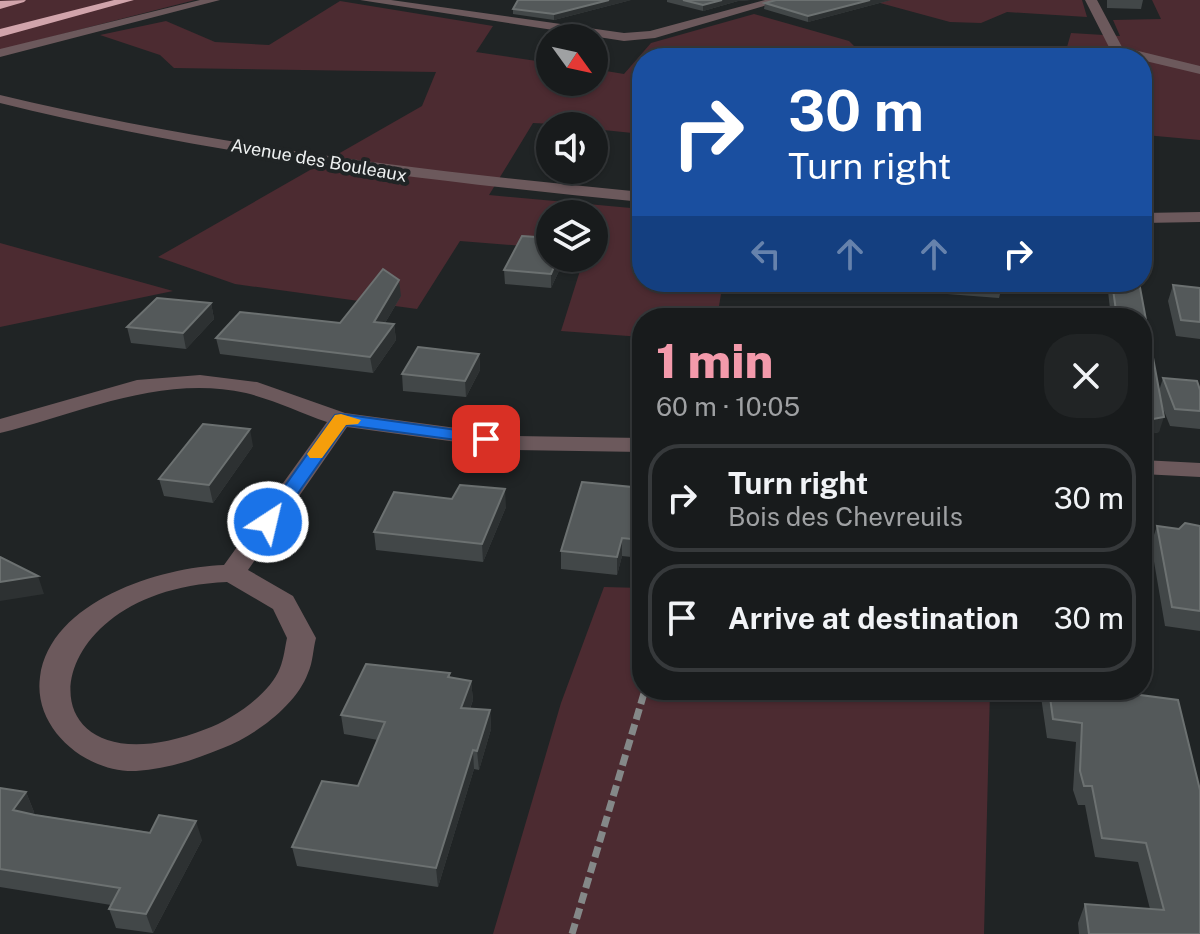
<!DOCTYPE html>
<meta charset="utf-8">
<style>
:root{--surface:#181b1c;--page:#212425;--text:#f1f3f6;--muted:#9fa1a3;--line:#36393b;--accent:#f39aab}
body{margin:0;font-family:"Public Sans",sans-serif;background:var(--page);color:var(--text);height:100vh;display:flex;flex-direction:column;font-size:30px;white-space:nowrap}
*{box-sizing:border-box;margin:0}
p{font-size:26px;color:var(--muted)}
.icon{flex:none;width:44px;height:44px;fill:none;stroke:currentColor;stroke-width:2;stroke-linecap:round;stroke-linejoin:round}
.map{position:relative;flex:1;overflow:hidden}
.side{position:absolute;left:632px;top:308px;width:520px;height:392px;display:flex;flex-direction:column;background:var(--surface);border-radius:32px;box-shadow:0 2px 6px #0004,0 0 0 2px var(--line)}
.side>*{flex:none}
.top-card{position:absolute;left:632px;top:48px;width:520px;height:244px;border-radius:32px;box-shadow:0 2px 6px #0004,0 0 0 2px var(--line);background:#1a4fa0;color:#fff;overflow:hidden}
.needle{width:52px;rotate:123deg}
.controls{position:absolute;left:536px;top:24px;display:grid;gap:16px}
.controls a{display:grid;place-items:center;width:72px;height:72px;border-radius:50%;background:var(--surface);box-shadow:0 2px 6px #0004,0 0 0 2px var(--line);font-size:40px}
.pin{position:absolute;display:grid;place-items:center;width:68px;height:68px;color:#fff;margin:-34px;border-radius:16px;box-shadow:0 4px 12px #0006}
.me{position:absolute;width:88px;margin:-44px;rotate:35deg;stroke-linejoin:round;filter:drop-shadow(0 0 6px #0008)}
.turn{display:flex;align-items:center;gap:28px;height:168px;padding:0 24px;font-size:36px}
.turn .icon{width:104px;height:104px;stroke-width:2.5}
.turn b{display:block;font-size:56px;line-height:68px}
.lanes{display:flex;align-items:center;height:76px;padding:0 24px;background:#0003;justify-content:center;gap:40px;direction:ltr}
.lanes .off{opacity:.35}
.round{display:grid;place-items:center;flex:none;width:84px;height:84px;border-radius:32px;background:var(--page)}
.headline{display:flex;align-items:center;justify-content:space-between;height:136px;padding:0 24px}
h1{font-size:48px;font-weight:800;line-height:60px;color:var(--accent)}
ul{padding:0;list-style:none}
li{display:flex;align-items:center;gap:24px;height:108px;margin:0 16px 12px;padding:0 8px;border:4px solid var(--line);border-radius:32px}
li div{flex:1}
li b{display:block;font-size:30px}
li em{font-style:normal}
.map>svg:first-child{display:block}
</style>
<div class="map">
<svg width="1200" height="934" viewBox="0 0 1200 934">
<rect width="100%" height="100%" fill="#202425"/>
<path fill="#4c2b31" d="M0,0H195L0,50Z
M869,0H1082L1087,17L1007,12L981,23L950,22Z
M1152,0H1200V140L1145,135L1142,58H1041L1026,50L1067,47L1071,33L1120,36L1113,20L1161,19Z
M340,1L493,26L476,52L550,63V82H594V69L624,74L651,43L754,14L849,41L866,58H642V134L594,129V126L533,123L489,195L642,209V282H723L719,306L926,318H642V337L561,331L584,258H594V214H550V248L460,241L417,309L235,284L158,257L422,106L436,72L174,68L160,55L100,35L166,21L215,42L269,45Z
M0,243L173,291L0,327Z
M604,587L642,588V690H990L984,934H493L561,703Z"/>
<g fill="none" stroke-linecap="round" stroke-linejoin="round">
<path stroke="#848888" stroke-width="7" stroke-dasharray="11 5" stroke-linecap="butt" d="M572,934L645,690"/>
<path fill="#6c595c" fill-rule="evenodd" d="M200,0H220L0,57V49Z
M360,0H391L624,33L650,31L765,0H784L655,38L624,41Z
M1085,0H1097L1122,47L1200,66V74L1112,53Z
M0,95C212,146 426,171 642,192V202C426,181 212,155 0,103Z
M1200,212V222L1142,223V213Z
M200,375L257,382L345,413L515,436L642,438V452L515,450L347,427L248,570L293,596L316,638C313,649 313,662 308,673C296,706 254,736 223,748C194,760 167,769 136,771C86,773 33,729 40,677C50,601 161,567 224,565L327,422C301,413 274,400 246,393C162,374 80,413 0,433V419L137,380ZM227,582L273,609L287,638C285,647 284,658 280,668C270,694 232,720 206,729C19,802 25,590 227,582Z
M1142,460L1200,463V477L1142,474Z"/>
<path fill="#d1a4ab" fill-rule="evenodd" d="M26,0L24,2L0,9V1Z
M114,0H134L0,37V29Z"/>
</g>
<path fill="#424748" d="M631,0L554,20L513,14V9Z
M667,0H751L738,1L703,11L667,2Z
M776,0H891L808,22L764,9L765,3Z
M1107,0H1143L1141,9L1107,8Z
M550,258H565L551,288L505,284L504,270Z
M760,282H805L804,287L760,285Z
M908,282H1000L1002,286L999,298L908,291Z
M1107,282H1139L1159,391L1163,378L1200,390V429L1170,426L1162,406L1159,432L1142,436V318H1111Z
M1173,285L1200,288V339L1176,336L1168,301Z
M401,296L385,323L394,324L396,340L373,373L220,354L216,338L340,323Z
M211,303L214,319L186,349L131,343L127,327Z
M479,354L480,370L466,397L403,391L402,374Z
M253,446L213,503L164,496L159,479Z
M642,488L641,558L622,556L617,575L561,569V551Z
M506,507L483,562L376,550L374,532Z
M1157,526L1179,529L1200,526V631L1165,626L1151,544Z
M450,673V678L471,681L473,700L470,709L490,710L491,729L479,770L474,769L438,887L297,866L292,847L358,786L378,740L344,734L341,715Z
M1040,690H1132L1200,934H1079L1078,923L1085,904L1150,909L1138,862L1095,857L1085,805H1078L1073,790L1076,742L1047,738Z
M0,788L26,792L34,812L32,814L202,840L153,933L116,928L109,909L111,905L0,887Z"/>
<path fill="#2d3132" d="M609,0H631L554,20V14Z
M722,0H751L738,1L703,11V5Z
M870,0H891L808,22V16Z
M558,258H565L551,288V274Z
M399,280L401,296L376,338L374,322Z
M211,303L214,319L186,349L183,333Z
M394,324L396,340L373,373L370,357Z
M479,354L480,370L466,397L465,381Z
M1164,417L1159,432L1142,436V421Z
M250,429L253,446L213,503L209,485Z
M505,489L506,507L483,562L482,544Z
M622,538V556L617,575V557Z
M38,576L44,594L0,601V582Z
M471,681L473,700L463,727L461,708Z
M490,710L491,729L479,770L477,751Z
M473,750L474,769L438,887L436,868Z
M26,792L34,812L22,830L13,810Z
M196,821L202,840L153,933L146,914Z"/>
<path fill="#54595a" stroke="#6c7171" stroke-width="2" d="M518,0H609L554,14L513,9Z
M683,0H722L703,5Z
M776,0H870L808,16L765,3Z
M522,236L550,238V258H558L551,274L504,270Z
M383,269L399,280L374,322L394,324L370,357L216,338L240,312L340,323Z
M948,282H1000L1002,286Z
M1112,282H1139L1164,417L1142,421V318H1117Z
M1173,285L1200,288V322L1181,320Z
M157,298L211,303L183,333L127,327Z
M418,347L479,354L465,381L402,374Z
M1163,378L1197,381L1200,390V411L1175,409Z
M203,424L250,429L209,485L159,479Z
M582,482L642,488L641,540L622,538L617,557L561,551Z
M460,485L505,489L482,544L374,532L394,492L452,499Z
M1185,523L1200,526V611L1172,607L1157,526L1179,529Z
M0,557L38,576L0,582Z
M366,664L450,673L448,677L471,681L461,708L490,710L477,751L473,750L436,868L292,847L322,781L358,786L385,722L341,715Z
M1049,690H1132L1133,694L1178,700L1200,790V934H1089L1085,904L1164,910L1146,843L1102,838L1092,786H1084L1080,771L1082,723L1053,719Z
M0,788L26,792L13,810L35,815L150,833L159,815L196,821L146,914L109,909L120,888L0,869Z"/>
<path fill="#1a73e8" stroke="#114b97" stroke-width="2" d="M341,414L486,434L495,439L486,444L346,425L275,526H262L259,522L262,518L335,415Z"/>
<path fill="#f59e0b" d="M341,414L361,420L358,424L346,425L322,458H310L307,454L335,415Z"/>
<g text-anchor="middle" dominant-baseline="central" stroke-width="8" stroke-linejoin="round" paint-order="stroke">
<g font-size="18" fill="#edf0f0" stroke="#202425">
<text transform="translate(319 160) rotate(10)">Avenue des Bouleaux</text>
</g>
</g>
</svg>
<div class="controls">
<a><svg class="needle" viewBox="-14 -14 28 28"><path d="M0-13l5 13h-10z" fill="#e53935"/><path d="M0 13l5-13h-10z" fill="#9fa1a3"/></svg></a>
<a><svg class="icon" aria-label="sound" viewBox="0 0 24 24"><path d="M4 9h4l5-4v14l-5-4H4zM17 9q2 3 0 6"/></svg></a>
<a><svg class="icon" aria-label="layers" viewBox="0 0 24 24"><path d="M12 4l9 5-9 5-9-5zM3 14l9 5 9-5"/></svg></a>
</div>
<div class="pin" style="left:486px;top:439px;background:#d93025"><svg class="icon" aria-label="arrive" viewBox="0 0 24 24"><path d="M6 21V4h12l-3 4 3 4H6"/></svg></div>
<svg class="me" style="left:268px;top:522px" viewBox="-20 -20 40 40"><circle r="17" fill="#1a73e8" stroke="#fff" stroke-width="3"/><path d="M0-11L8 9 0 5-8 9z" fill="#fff"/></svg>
<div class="top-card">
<div class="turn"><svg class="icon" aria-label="right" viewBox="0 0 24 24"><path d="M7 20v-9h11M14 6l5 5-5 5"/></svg><div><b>30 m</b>Turn right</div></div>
<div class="lanes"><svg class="icon off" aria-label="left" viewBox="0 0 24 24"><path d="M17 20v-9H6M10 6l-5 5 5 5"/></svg><svg class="icon off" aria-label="ahead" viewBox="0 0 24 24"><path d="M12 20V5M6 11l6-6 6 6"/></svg><svg class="icon off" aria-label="ahead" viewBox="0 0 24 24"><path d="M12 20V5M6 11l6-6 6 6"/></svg><svg class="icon" aria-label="right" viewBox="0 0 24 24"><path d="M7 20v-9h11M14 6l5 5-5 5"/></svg></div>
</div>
<section class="side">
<div class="headline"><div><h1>1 min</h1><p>60 m · 10:05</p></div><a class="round"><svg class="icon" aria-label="close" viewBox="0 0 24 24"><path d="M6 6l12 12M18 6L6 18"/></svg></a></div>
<ul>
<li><svg class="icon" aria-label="right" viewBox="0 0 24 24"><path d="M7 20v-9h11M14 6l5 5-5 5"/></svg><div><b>Turn right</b><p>Bois des Chevreuils</p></div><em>30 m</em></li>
<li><svg class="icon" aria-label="arrive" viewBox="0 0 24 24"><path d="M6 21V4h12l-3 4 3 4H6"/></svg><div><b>Arrive at destination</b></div><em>30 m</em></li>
</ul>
</section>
</div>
